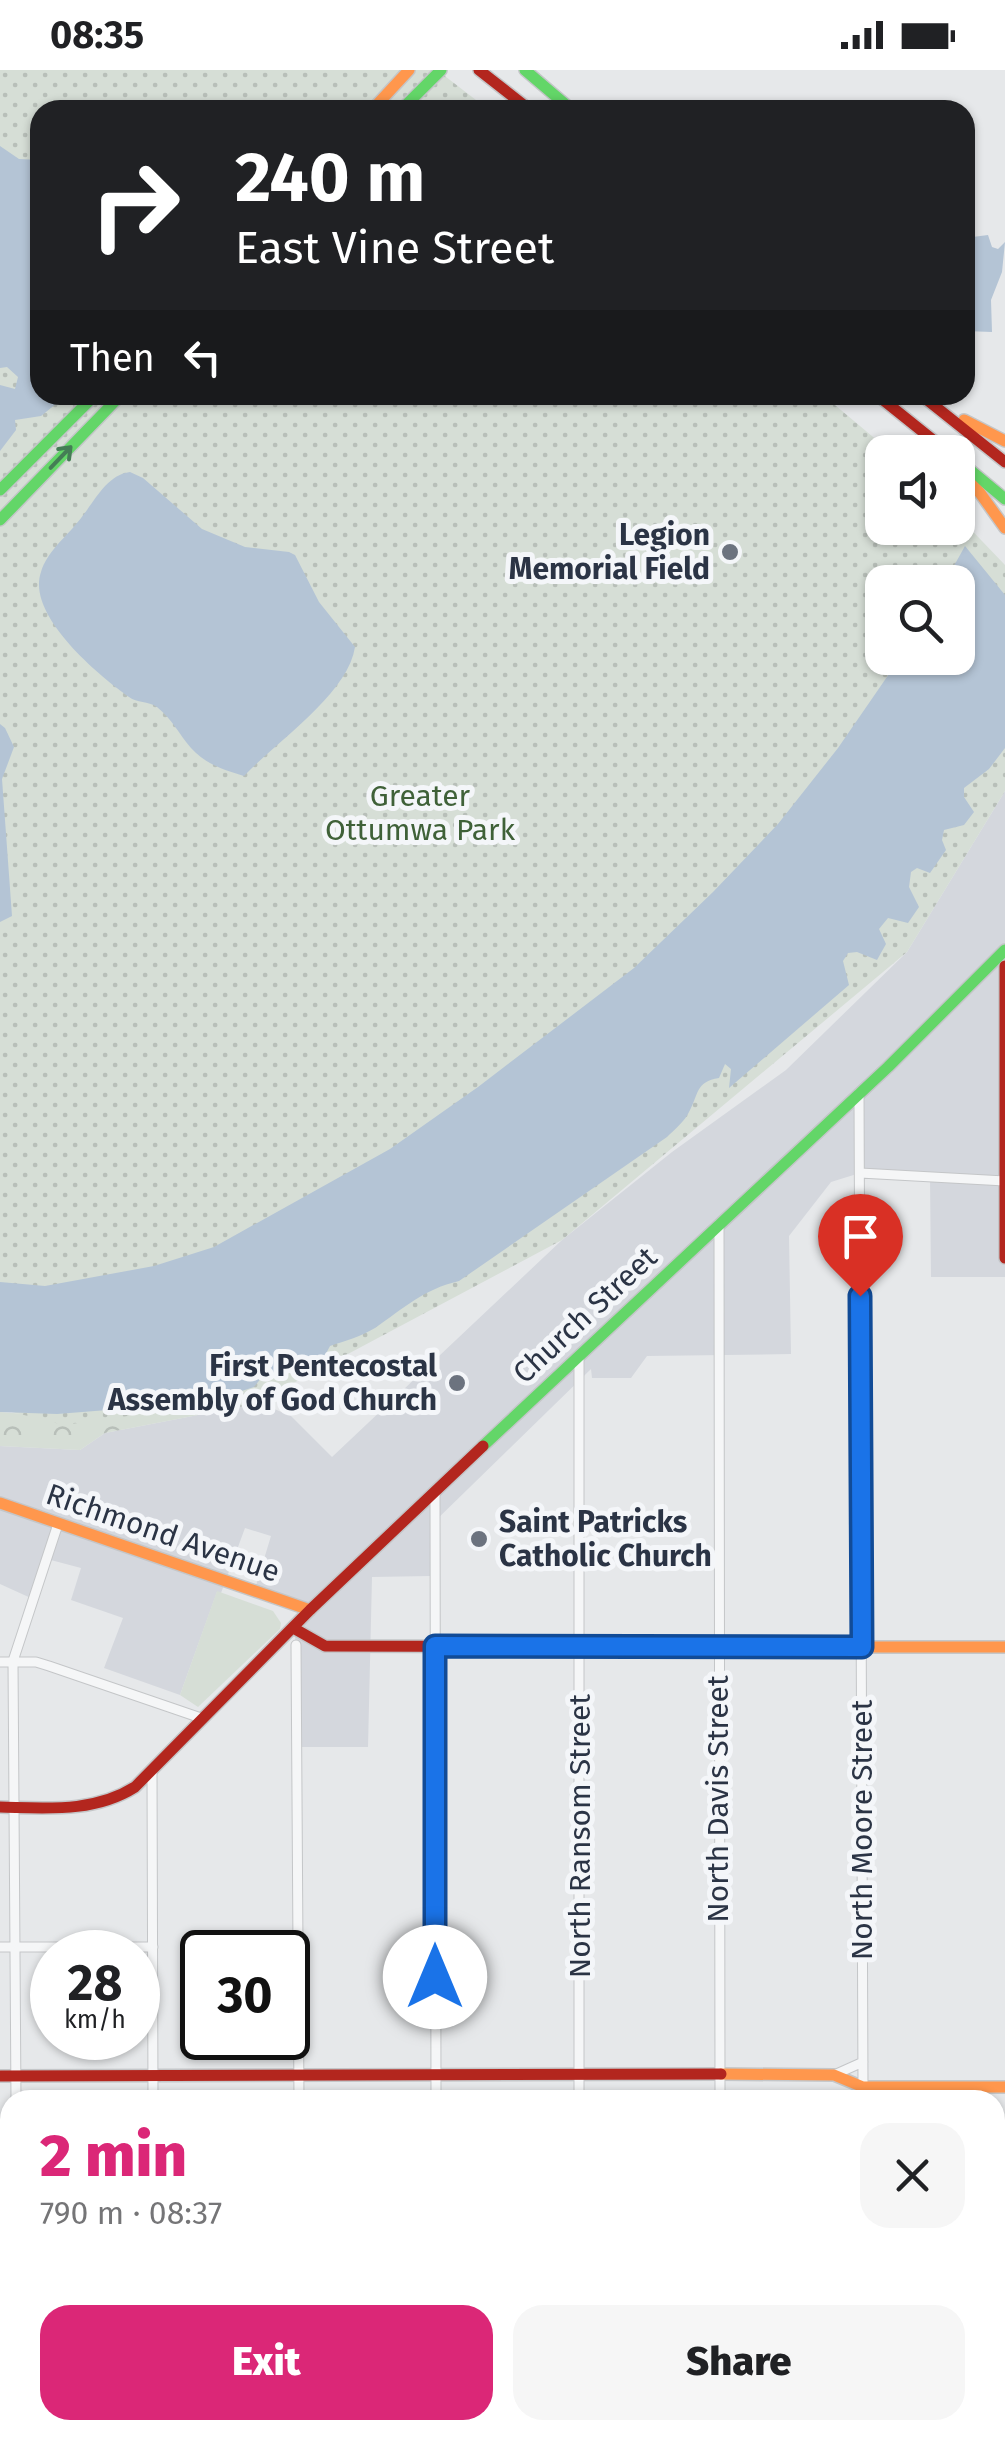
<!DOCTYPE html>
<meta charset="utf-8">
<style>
:root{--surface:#fff;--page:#f6f6f6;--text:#202124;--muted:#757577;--accent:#db2777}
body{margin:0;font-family:"Fira Sans",sans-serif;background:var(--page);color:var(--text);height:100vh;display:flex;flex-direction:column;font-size:38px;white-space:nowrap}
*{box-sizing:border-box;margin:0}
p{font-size:32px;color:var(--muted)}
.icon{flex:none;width:55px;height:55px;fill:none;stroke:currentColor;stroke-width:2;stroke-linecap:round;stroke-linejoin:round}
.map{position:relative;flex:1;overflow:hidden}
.sheet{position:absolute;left:0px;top:2020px;width:1005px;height:350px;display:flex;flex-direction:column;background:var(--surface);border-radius:30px 30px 0 0;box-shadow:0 2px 8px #0004}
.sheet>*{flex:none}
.banner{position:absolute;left:30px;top:30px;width:945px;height:305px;border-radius:30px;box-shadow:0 2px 8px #0004;background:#202124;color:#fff;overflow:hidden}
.fabs{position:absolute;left:865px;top:365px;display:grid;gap:20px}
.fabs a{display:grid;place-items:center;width:110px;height:110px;border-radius:20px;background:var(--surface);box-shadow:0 2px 8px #0004;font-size:50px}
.speed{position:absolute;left:30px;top:1860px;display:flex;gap:20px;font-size:50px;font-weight:700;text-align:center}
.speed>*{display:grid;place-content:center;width:130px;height:130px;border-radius:50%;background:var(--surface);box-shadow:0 2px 8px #0004;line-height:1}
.speed small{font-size:25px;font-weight:400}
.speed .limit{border:5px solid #111;border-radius:15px;background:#fff;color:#111}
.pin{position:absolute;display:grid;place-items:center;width:85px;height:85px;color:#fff;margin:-102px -42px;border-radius:50% 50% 50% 0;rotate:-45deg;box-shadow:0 0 10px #0007}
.pin .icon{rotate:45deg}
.me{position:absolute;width:110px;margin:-55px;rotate:0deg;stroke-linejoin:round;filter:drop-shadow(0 0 8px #0008)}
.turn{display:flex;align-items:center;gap:35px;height:210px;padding:0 40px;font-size:45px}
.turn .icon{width:130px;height:130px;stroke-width:2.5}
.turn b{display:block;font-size:70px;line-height:85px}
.then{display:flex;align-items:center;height:95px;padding:0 40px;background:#0003;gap:20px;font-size:38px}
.round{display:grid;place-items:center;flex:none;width:105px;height:105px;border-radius:30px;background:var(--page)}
.overview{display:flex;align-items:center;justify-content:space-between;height:170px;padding:0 40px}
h1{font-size:60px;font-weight:800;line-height:75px;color:var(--accent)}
.cta{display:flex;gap:20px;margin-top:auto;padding:20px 40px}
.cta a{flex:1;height:115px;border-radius:30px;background:var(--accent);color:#fff;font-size:40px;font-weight:800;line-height:115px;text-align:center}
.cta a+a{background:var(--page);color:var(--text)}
.status{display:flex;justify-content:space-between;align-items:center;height:70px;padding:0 50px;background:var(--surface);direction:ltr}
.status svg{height:28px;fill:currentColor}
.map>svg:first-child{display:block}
</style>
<div class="status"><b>08:35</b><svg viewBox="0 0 49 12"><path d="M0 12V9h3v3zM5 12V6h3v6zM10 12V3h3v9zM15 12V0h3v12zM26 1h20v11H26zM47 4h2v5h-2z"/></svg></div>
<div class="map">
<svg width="1005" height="2370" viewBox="0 0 1005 2370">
<defs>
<pattern id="forest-crowns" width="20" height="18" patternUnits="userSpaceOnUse" patternTransform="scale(2.5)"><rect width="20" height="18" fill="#d6ded6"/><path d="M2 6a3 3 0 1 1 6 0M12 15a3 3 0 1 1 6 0" fill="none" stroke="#b8bfb9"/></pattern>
<pattern id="park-dots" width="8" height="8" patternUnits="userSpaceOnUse" patternTransform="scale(2.5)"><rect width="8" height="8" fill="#d6ded6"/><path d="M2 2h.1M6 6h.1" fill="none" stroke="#b8bfb9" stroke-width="1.8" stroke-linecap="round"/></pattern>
</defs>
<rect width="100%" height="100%" fill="#e6e8ea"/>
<path fill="#d4d7dd" d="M1005,721V1207H931L930,1107L860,1103L831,1112L789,1166L791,1284L647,1286L631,1308H592L591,1299L430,1456V1506L372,1507L368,1677H297L295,1559L309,1540L254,1522L271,1466L245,1458L221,1523L217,1522L180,1625L104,1598L123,1548L71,1530L81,1498L47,1489L33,1529L0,1514V1376L80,1380L105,1363L260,1333L291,1346L332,1387L562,1170L672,1082L786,1000L907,882Z"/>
<path fill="#d6ded6" d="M217,1521L273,1541L281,1553L280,1559L198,1637L180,1625Z"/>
<path fill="url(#forest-crowns)" d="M254,1317L260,1333L105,1363L80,1380L0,1376V1342L26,1344Z"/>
<path fill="url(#park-dots)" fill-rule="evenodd" d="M0,0H437L489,40H40V325H823L891,382H882V458H958V446L1005,495V721L907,882L562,1170L269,1326L64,1355L0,1339ZM882,512H958V588H882Z"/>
<path fill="#b4c4d5" d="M0,76L19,89L40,90V325H67L41,346L15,350L16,360L0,381V315L15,319L18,307L7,297L0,298Z
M988,165L992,177L998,179L1005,172L1002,202L991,230L992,262L965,261V168Z
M130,402L143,408L202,459L245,477L289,482L295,485L319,532L355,577C348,624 276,672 244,706C224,700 205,694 191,678C179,664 172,649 157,637C148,631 137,633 129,627C98,605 26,545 41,502C47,482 64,469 77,453C93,435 105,405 130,402Z
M965,476L1005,525V678L989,699L964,718V727L974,742L964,755L944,760L942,770L946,780L930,803L917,798L911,802L909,817L919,837L908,853L888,848L879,859L886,874L877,890L857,882L848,883L843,891L849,915L729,1018L731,999L725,994L719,1008C695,1012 699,1024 689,1042C685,1051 674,1060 667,1067L459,1211C424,1219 404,1238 375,1258C362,1266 345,1271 330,1276C321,1294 317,1295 297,1292L283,1306L266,1302L254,1317L220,1328L183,1334L57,1344L0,1342V1212L45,1216L154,1196L214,1177L390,1079L478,1017L634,898L713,822L778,754L838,678L900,588H958V512H945Z
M0,654L5,658L14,677L2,709L12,846L0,852Z"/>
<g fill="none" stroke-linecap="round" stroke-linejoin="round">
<g stroke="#c4c6c8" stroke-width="11">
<path id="street" d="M859,1023L863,2017L860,2030
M860,1103L1005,1111
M719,1154L720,2030
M435,1422L436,2030
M296,1575L299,2030
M0,1592H36L49,1596L201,1648
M152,1700L153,2030
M0,1877H153
M834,2005L863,1992
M16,2030L13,1591L58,1454
M579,2030V1288
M995,2165H1005
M0,2236H10
M995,2312H1005
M17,2360V2370
M154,2360V2370
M436,2360V2370
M579,2360V2370
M298,2370V2360
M719,2370V2360
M858,2370V2360"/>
</g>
<g stroke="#c4c6c8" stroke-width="14">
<path id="fast" d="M525,0L572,40
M401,40L441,0
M958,390L1005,429
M0,420L95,325
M0,450L121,325
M483,1376L888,997L1005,880"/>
</g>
<g stroke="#c4c6c8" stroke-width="14">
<path id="slow" d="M372,40L409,0
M964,350L1005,371
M958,401L980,423L1005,458
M0,1433L310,1540
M791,1577H1005
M721,2004L834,2005L863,2017H1005"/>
</g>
<g stroke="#c4c6c8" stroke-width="14">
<path id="jam" d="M479,0L530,40
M877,325L948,382
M921,325L1005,392
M1005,896V1188
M295,1559L325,1576L791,1577
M0,1737C46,1738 94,1743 135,1717L310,1540L483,1376
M0,2006L721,2004"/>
</g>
<use href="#street" stroke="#f5f6f7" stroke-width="9"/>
<use href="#fast" stroke="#63d668" stroke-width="11"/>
<use href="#slow" stroke="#ff974d" stroke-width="11"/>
<use href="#jam" stroke="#b3261e" stroke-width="11"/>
</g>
<defs><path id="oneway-shaft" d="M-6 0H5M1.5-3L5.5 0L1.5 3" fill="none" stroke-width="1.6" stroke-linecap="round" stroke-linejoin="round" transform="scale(2.5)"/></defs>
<use stroke="#447d55" href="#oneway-shaft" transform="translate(61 387) rotate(-46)"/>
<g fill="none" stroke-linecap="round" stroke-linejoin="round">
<g stroke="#114b97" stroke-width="25">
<path id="route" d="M435,1907V1576L862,1577L860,1226"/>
</g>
<use href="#route" stroke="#1a73e8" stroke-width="18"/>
</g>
<g fill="#6c737f" stroke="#f4f6f9" stroke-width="4">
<circle cx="730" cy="482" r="10"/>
<circle cx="457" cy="1313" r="10"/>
<circle cx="479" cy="1469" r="10"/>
</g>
<g text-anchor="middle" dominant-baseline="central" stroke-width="10" stroke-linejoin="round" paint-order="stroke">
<g font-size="30" font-weight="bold" fill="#2b3445" stroke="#f4f6f9" text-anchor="end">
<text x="710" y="465">Legion<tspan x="710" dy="34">Memorial Field</tspan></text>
<text x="437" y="1296">First Pentecostal<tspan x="437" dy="34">Assembly of God Church</tspan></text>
<text x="499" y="1452" text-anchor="start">Saint Patricks<tspan x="499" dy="34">Catholic Church</tspan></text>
</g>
<g font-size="30" fill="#3f6138" stroke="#f4f6f9">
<text x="420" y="726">Greater<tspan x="420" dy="34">Ottumwa Park</tspan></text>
</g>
<g font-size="30" fill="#2b3445" stroke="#f4f6f9">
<text transform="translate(585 1245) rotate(-43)">Church Street</text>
<text transform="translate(163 1463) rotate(19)">Richmond Avenue</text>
<text transform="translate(718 1729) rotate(-90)">North Davis Street</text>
<text transform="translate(862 1760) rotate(-90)">North Moore Street</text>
<text transform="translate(580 1766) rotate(-90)">North Ransom Street</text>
</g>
</g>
</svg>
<div class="fabs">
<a><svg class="icon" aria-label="sound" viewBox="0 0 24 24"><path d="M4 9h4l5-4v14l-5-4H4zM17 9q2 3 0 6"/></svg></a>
<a><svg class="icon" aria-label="search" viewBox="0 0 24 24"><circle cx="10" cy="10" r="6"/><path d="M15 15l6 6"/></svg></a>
</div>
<div class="speed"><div>28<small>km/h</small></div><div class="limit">30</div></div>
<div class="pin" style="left:860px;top:1226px;background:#d93025"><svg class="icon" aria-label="arrive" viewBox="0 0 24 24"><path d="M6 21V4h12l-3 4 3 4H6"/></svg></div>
<svg class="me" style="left:435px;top:1907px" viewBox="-20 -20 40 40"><circle r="19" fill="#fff"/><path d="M0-13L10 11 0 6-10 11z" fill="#1a73e8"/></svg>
<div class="banner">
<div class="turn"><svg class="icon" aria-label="right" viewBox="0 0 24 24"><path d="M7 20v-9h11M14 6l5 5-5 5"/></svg><div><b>240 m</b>East Vine Street</div></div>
<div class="then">Then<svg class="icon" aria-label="left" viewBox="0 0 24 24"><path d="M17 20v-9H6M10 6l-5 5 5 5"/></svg></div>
</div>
<section class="sheet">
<div class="overview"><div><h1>2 min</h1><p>790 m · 08:37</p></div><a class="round"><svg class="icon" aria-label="close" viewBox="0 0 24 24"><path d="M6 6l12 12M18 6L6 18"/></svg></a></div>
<div class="cta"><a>Exit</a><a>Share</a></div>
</section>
</div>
